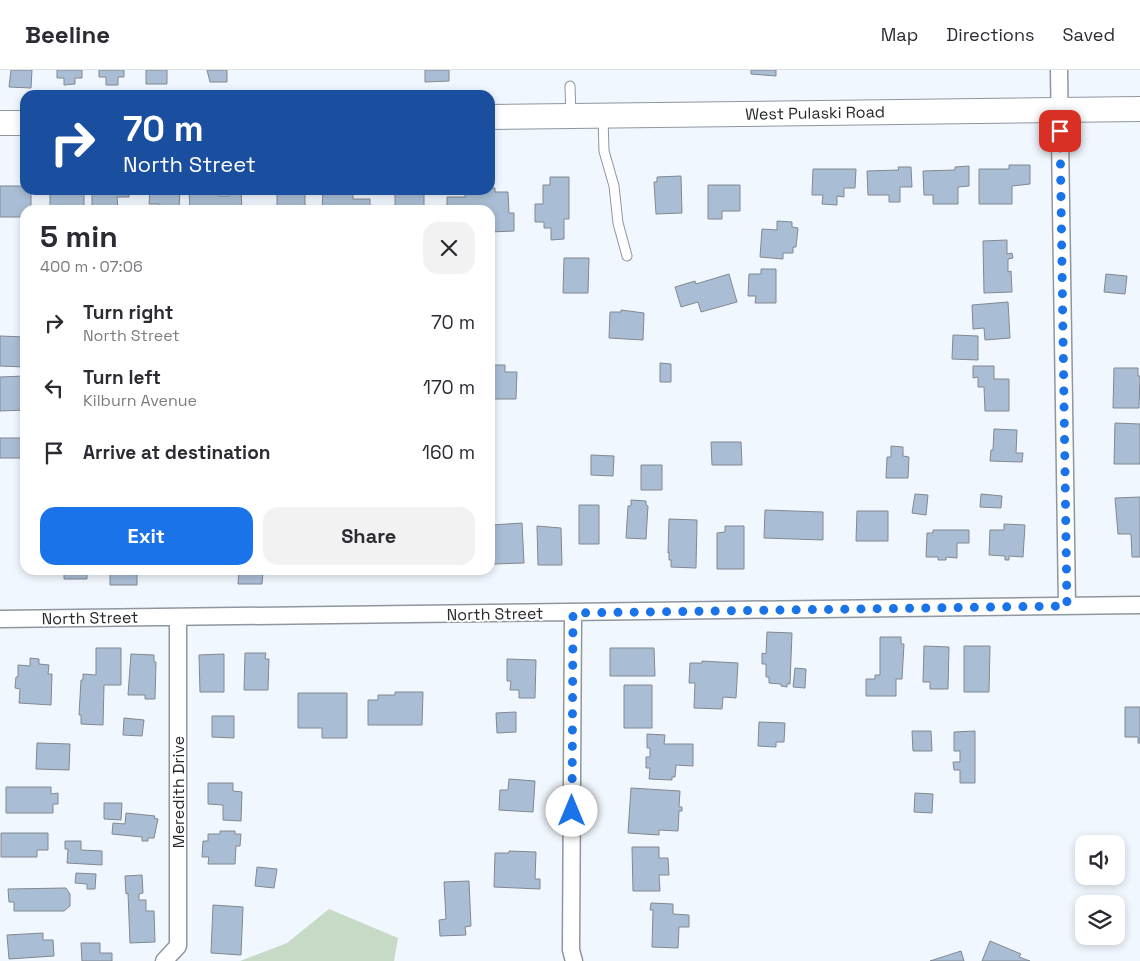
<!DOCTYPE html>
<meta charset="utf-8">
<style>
:root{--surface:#fff;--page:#f2f2f3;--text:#2b2b33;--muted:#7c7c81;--line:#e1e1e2;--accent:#1a73e8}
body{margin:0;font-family:"Space Grotesk",sans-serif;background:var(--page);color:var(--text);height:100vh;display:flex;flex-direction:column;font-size:19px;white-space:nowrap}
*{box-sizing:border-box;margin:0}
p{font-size:16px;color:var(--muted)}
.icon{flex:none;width:28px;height:28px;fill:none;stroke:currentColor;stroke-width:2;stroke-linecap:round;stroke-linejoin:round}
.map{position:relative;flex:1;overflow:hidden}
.details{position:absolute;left:20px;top:135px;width:475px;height:370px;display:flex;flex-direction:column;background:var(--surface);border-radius:15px;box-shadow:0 2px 8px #0003}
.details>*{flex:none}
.guide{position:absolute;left:20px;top:20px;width:475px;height:105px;border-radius:15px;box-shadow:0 2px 8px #0003;background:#1a4fa0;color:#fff;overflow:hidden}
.fabs{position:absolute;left:1075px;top:765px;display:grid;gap:10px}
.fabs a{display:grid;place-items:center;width:50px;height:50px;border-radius:10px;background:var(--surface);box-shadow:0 2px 8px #0003;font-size:25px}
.pin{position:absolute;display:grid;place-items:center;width:42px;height:42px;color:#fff;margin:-21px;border-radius:10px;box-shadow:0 2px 8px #0006}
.me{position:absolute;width:55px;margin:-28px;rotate:0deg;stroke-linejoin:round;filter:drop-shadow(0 0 4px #0008)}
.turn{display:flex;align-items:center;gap:18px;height:105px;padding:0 20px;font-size:22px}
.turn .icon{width:65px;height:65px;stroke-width:2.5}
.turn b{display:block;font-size:35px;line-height:42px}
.round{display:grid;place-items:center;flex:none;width:52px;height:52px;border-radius:15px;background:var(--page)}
.headline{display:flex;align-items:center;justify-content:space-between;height:85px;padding:0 20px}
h1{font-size:30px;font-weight:700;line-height:38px}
.cta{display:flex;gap:10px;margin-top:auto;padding:10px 20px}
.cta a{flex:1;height:58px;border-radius:15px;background:var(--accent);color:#fff;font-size:20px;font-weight:700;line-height:58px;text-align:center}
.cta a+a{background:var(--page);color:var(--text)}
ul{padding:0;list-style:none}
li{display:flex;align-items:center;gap:15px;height:65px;padding:0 20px}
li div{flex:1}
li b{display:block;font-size:19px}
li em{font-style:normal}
header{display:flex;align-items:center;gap:30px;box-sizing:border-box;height:70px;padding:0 25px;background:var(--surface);border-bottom:1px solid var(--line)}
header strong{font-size:24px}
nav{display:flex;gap:28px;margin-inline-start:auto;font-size:18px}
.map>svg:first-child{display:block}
</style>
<header>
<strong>Beeline</strong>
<nav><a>Map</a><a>Directions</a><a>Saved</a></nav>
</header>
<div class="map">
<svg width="1140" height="891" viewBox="0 0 1140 891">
<rect width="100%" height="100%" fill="#f1f7fe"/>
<path fill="#c7dac6" d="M329,839L398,868L394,891H240L287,873Z"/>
<path fill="#a9bed5" stroke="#828890" d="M11,0H32L31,18L9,17Z
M57,0H82V8H75V14L64,15V8H57Z
M99,0H124V7H118V15H106V7H99Z
M146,0H167V14H146Z
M207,0H227V12H210Z
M425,0H449V11L425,12Z
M751,0H776V6L751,4Z
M1009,95H1030V114L1012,116V134H979V99H1009Z
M969,96V116L958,117V134H933V125H924L923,101L955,100V97Z
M898,97H911L912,117H900V132H889V125H868L867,101L899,100Z
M813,99H856L855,118H844V127L837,126V135L822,134L823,125H812Z
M681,106L682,143L656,144L654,112H657V107Z
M550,107H569V149H564V169L551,170V158H544V152H535V134H543V115H550Z
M708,115H740V141H722V149H708Z
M0,116H25V120H31V140H25V147H0Z
M490,118H495V122H508L509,143H514V161L490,162V140H447V127H465V123H478V120H490Z
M50,120H89V124H84V140H50Z
M92,120H129V127H117L118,140H92Z
M150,120H180L179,140H159V134H149Z
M189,120H220V126H228V121H241L242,140H190Z
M277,120H305V140H277Z
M323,120H353V129H370V140H357V136H352V140H322Z
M395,120H424V140H395Z
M777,151L792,152V157L798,158L796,177H793V183H783V189L760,187L762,159L777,160Z
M1007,170V184L1012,183L1013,188L1008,189V202L1011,201L1012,222L984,223L983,171Z
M564,188H589L588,223H563Z
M761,199H776V233H755L756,226H748L749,204H761Z
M729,204L737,232L701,242L698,232L681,237L675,217L695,211L696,214Z
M1106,204L1127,206L1125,224L1104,222Z
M1008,232L1010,268L985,270L984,258L973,259L972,235Z
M621,240L644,243L643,270L609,268L610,242H621Z
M953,265L978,266V290L952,289Z
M0,266L25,267V297L0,296Z
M660,293L671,294V312H660Z
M490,295H505V302H517L516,329H490Z
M973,296H994V309H1009V341H985L984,317H978V307L973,308Z
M1114,298H1138V306H1140L1139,338H1113Z
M25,306V340L0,341V307Z
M1115,353L1140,354V394H1114Z
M994,359L1017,360L1016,383H1023L1022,392L990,391L991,380H993Z
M0,368H25V388H0Z
M711,372H741L742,395H712Z
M891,376L903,377V386L909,387L908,408H886L887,387H891Z
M591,385L614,386L613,406L591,405Z
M641,395H662V420H641Z
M915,424L928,425L926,445L912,443Z
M981,424L1002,426L1001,438L980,437Z
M1140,427V487H1132L1131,464H1118L1115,428Z
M631,430L646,431V435L648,436L646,469L626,468L628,436H631Z
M579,435H599V474H579Z
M765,440L823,442V470L764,468Z
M857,441H888V471H856Z
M669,449L697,450L696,498L671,497V490H669V482L668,483Z
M522,453L524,493L494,494L492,455Z
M1004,454L1025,455L1023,487L1009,486V490H1005V486L989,485L990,460H1004Z
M537,456L561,458L562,495H538Z
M725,456H744V499H717V463L725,462Z
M933,460H969V473H957V488L946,487V490H938V487H926L927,463H933Z
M60,500H87V509H64V502H60Z
M110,500H137V515H110Z
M239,500H263L262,514H238Z
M767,562L792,563L790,614H787V617L781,616V614L769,613V607H766V594H762V583L766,584Z
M880,567H901V574H904L902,609H896V626H866V609H875V605H880Z
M924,576L949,577L948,619H930V612H923Z
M964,576H990L989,622H964Z
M96,578H121V615H104L103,655L81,654V645H79L81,610H83V604L96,605Z
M610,578H654L655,606H610Z
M245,583H266L265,589H269L268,620H244Z
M131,584L154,585V592H156L155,629H145V625H128Z
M224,584V622H200L199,585Z
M30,588L39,589V594L49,595L48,604H52L51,635L19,633L20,619L15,618L16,607H18V595L30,596Z
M507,589L536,590L535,628H519V620H510L511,611H507Z
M702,591L738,593L736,628L723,627L722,639L694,638L695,613H689L690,593H702Z
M795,598L806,599L805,618L793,617Z
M624,615H652V658H624Z
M395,622H423L422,655H368V630H378V625H395Z
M298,623H347V668H322V658H298Z
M1125,637H1140V673H1138V667H1125Z
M516,642V662L497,663L496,643Z
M212,646H234V668L212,667Z
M124,648L144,650L142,666L123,665Z
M759,652L785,653L784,672H776V677L758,676Z
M912,661H931L932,681H913Z
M975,661V713H960V700H954L953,692H960V681H954V662Z
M647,664L665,665L664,674H693V696L676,695L675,707H672V710L649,709L650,698H646V687H650V678H647Z
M37,673L70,674L69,700L36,699Z
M509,709L535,711L533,742L499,740L500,720H508Z
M208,713H233V721L242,722L241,751L223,750V735L208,734Z
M6,717H51V724L58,723V734H53V743H6Z
M631,718L680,721L679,737H682V741H679L678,761L659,760V765L628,763Z
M915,723L933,724L932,743L914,742Z
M104,733H122L121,750L104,749Z
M126,743L155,746L154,748L158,749L154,768H148V771H142V767L112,764L113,753L125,754Z
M220,761H235V764H241L240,776H236L235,794H208L209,787H202L203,771H208V764H220Z
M1,763H48V780H37V787H1Z
M65,771H81V780L102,781V795L67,793L68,779H65Z
M632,777H659V788H668L669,805H659L660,821H633Z
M509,781L536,782L535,809H540V819L494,817L495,783H509Z
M257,797L277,799L274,818L255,816Z
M76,803L96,804L95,819H87V814L75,813Z
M142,805L143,823L139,824V830H146V841H154L155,872L130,873L128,823L126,824L125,806Z
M469,811L471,856L465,857L466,865L440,866L439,850L446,849L444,812Z
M66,818L70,824V836L64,841H14V832H9L8,819Z
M651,833L673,834V844L689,845V857H679L678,878L652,877L653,840H650Z
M213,835L243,837L241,885L211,883Z
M43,863V870H53L54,886L9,889L7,865Z
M990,871L1021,884L1019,887L1030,891H982Z
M81,873H100V883H112V891H82Z
M961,881L964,891H930Z"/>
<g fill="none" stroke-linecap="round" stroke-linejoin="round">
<g stroke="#8f969e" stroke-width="11">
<path id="lane" d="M570,16L571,46
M603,46L604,81L614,116L618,153L627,186"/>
</g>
<g stroke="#8f969e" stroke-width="19">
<path id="street" d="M1059,0L1067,536
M573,543L571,880L574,891
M0,549L1140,535
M164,891L178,876V547"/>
</g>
<g stroke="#8f969e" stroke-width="26">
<path id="secondary" d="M490,47L1140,39
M0,53H25"/>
</g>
<use href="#lane" stroke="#fff" stroke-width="9"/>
<use href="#street" stroke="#fff" stroke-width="16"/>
<use href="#secondary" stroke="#fff" stroke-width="24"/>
</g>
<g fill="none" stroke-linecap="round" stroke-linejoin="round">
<path stroke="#1a73e8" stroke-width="9" stroke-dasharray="0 16.2" d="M572,741L573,543L1067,536L1060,61"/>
</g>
<g text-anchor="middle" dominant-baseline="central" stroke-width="4" stroke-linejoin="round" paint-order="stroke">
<g font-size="16" fill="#272a2d" stroke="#fff">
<text transform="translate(815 43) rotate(-1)">West Pulaski Road</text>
<text transform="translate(495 544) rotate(-1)">North Street</text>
<text transform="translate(90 548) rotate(-1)">North Street</text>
<text transform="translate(178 722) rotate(-90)">Meredith Drive</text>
</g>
</g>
</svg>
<div class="fabs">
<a><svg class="icon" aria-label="sound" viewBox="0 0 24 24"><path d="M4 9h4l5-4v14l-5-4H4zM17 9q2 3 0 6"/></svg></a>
<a><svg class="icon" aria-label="layers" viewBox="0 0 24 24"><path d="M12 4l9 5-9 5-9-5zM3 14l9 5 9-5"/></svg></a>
</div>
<div class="pin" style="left:1060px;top:61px;background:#d93025"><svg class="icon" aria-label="arrive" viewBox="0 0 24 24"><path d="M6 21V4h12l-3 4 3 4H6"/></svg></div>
<svg class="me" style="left:572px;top:741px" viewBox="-20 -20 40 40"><circle r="19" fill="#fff"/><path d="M0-13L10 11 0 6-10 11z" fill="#1a73e8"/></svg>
<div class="guide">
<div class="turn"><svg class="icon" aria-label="right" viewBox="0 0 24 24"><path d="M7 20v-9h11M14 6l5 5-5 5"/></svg><div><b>70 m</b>North Street</div></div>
</div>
<section class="details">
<div class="headline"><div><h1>5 min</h1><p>400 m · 07:06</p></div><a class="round"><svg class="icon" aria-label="close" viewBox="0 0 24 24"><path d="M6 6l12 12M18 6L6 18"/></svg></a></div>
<ul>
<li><svg class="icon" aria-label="right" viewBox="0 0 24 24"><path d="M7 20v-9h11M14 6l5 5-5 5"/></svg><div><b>Turn right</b><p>North Street</p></div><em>70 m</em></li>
<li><svg class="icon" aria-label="left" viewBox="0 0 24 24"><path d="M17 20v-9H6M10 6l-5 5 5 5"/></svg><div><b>Turn left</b><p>Kilburn Avenue</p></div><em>170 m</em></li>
<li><svg class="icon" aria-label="arrive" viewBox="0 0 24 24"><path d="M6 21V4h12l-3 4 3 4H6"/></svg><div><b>Arrive at destination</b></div><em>160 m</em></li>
</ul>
<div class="cta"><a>Exit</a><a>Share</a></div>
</section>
</div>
